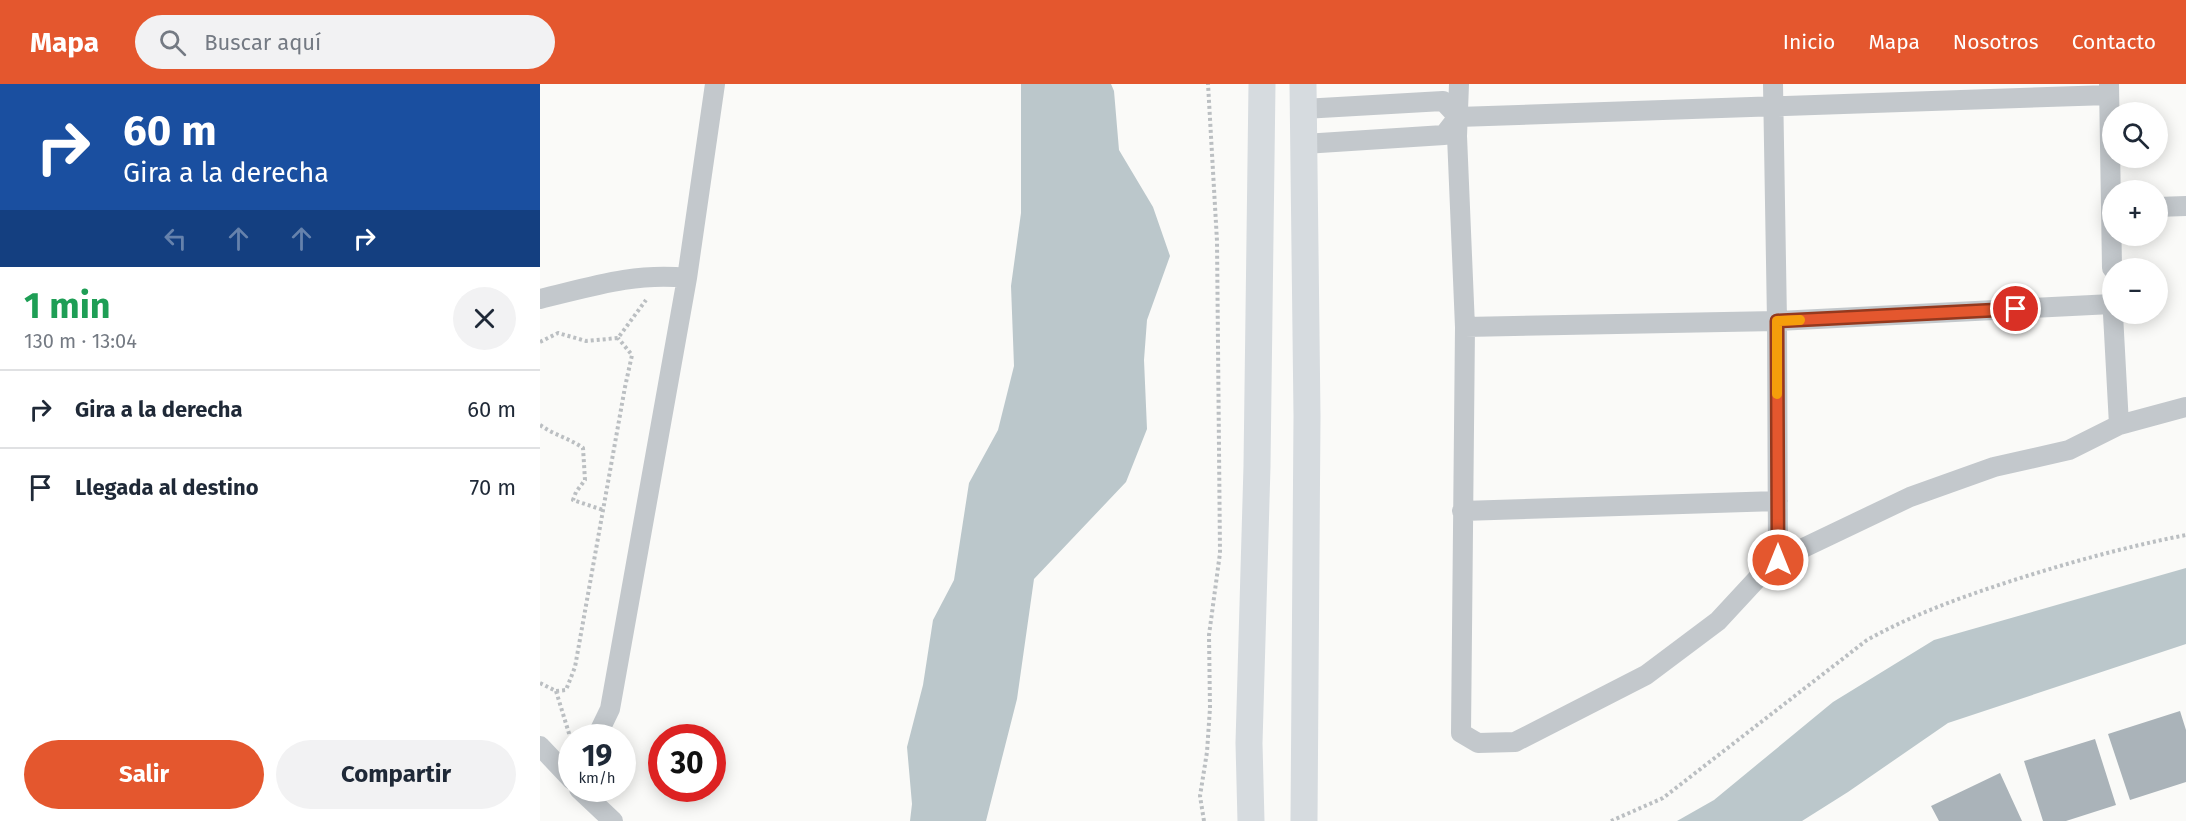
<!DOCTYPE html>
<html lang="es">
<meta charset="utf-8">
<style>
:root{--surface:#fff;--page:#f2f2f3;--text:#1f2937;--muted:#747a83;--line:#e0e1e3;--accent:#e4572e}
body{margin:0;font-family:"Fira Sans",sans-serif;background:var(--page);color:var(--text);height:100vh;display:flex;flex-direction:column;font-size:22px;white-space:nowrap}
*{box-sizing:border-box;margin:0}
p{font-size:20px;color:var(--muted)}
.icon{flex:none;width:33px;height:33px;fill:none;stroke:currentColor;stroke-width:2;stroke-linecap:round;stroke-linejoin:round}
.map{position:relative;flex:1;overflow:hidden}
.sheet{display:flex;flex-direction:column;background:var(--surface);width:540px}
.sheet>*{flex:none}
.top-card{background:#1a4fa0;color:#fff;overflow:hidden}
.tools{position:absolute;left:1562px;top:18px;display:grid;gap:12px}
.tools a{display:grid;place-items:center;width:66px;height:66px;border-radius:50%;background:var(--surface);box-shadow:0 3px 15px #0003;font-size:30px}
.speed{position:absolute;left:18px;top:640px;display:flex;gap:12px;font-size:30px;font-weight:700;text-align:center}
.speed>*{display:grid;place-content:center;width:78px;height:78px;border-radius:50%;background:var(--surface);box-shadow:0 3px 15px #0003;line-height:1}
.speed small{font-size:15px;font-weight:400}
.speed .limit{border:9px solid #d22;background:#fff;color:#111}
.pin{position:absolute;display:grid;place-items:center;width:51px;height:51px;color:#fff;margin:-26px;border:3px solid #fff;border-radius:50%;box-shadow:0 2px 6px #0007}
.me{position:absolute;width:66px;margin:-33px;rotate:0deg;stroke-linejoin:round;filter:drop-shadow(0 0 4px #0008)}
.turn{display:flex;align-items:center;gap:21px;height:126px;padding:0 24px;font-size:27px}
.turn .icon{width:78px;height:78px;stroke-width:2.5}
.turn b{display:block;font-size:42px;line-height:51px}
.lanes{display:flex;align-items:center;height:57px;padding:0 24px;background:#0003;justify-content:center;gap:30px;direction:ltr}
.lanes .off{opacity:.35}
.round{display:grid;place-items:center;flex:none;width:63px;height:63px;border-radius:32px;background:var(--page)}
.summary{display:flex;align-items:center;justify-content:space-between;height:102px;padding:0 24px}
h1{font-size:36px;font-weight:700;line-height:45px;color:#1e9e55}
.button{display:flex;gap:12px;margin-top:auto;padding:12px 24px}
.button a{flex:1;height:69px;border-radius:36px;background:var(--accent);color:#fff;font-size:24px;font-weight:700;line-height:69px;text-align:center}
.button a+a{background:var(--page);color:var(--text)}
ul{padding:0;list-style:none}
li{display:flex;align-items:center;gap:18px;height:78px;padding:0 24px;border-top:2px solid var(--line)}
li div{flex:1}
li b{display:block;font-size:22px}
li em{font-style:normal}
header{display:flex;align-items:center;gap:36px;box-sizing:border-box;height:84px;padding:0 30px;background:var(--accent);color:#fff}
header strong{font-size:28px}
nav{display:flex;gap:33px;margin-inline-start:auto;font-size:21px}
.search{width:420px;height:54px;background:var(--page);display:flex;align-items:center;gap:15px;box-sizing:border-box;padding:0 21px;border-radius:33px;color:var(--muted);font-size:22px}
main{display:flex;flex:1;min-height:0}
.map>svg:first-child{display:block}
</style>
<header>
<strong>Mapa</strong>
<div class="search"><svg class="icon" aria-label="search" viewBox="0 0 24 24"><circle cx="10" cy="10" r="6"/><path d="M15 15l6 6"/></svg>Buscar aquí</div>
<nav><a>Inicio</a><a>Mapa</a><a>Nosotros</a><a>Contacto</a></nav>
</header>
<main>
<section class="sheet">
<div class="top-card">
<div class="turn"><svg class="icon" aria-label="right" viewBox="0 0 24 24"><path d="M7 20v-9h11M14 6l5 5-5 5"/></svg><div><b>60 m</b>Gira a la derecha</div></div>
<div class="lanes"><svg class="icon off" aria-label="left" viewBox="0 0 24 24"><path d="M17 20v-9H6M10 6l-5 5 5 5"/></svg><svg class="icon off" aria-label="ahead" viewBox="0 0 24 24"><path d="M12 20V5M6 11l6-6 6 6"/></svg><svg class="icon off" aria-label="ahead" viewBox="0 0 24 24"><path d="M12 20V5M6 11l6-6 6 6"/></svg><svg class="icon" aria-label="right" viewBox="0 0 24 24"><path d="M7 20v-9h11M14 6l5 5-5 5"/></svg></div>
</div>
<div class="summary"><div><h1>1 min</h1><p>130 m · 13:04</p></div><a class="round"><svg class="icon" aria-label="close" viewBox="0 0 24 24"><path d="M6 6l12 12M18 6L6 18"/></svg></a></div>
<ul>
<li><svg class="icon" aria-label="right" viewBox="0 0 24 24"><path d="M7 20v-9h11M14 6l5 5-5 5"/></svg><div><b>Gira a la derecha</b></div><em>60 m</em></li>
<li><svg class="icon" aria-label="arrive" viewBox="0 0 24 24"><path d="M6 21V4h12l-3 4 3 4H6"/></svg><div><b>Llegada al destino</b></div><em>70 m</em></li>
</ul>
<div class="button"><a>Salir</a><a>Compartir</a></div>
</section>
<div class="map">
<svg width="1646" height="737" viewBox="0 0 1646 737">
<rect width="100%" height="100%" fill="#fafaf8"/>
<path fill="#bbc7cb" d="M481,0H571L574,7L579,66L613,123L630,172L607,236L604,276L607,345L586,398L494,495L477,615L446,737H370L372,720L367,663L383,601L393,536L414,496L429,399L458,346L474,282L471,202L481,129Z
M1646,484V560L1408,639L1308,708L1262,737H1137L1174,716L1293,618L1394,556Z"/>
<path fill="#aab3b9" d="M1640,627L1646,646V698L1590,716L1568,650Z
M1555,655L1576,721L1526,737H1503L1484,677Z
M1460,689L1482,737H1399L1391,722Z"/>
<g fill="none" stroke-linecap="round" stroke-linejoin="round">
<path stroke="#bbbfc2" stroke-width="4" stroke-dasharray="3 3" stroke-linecap="butt" d="M0,258L18,249L46,257L78,254L106,216
M0,341C14,351 29,354 43,364L45,396L36,408L33,416L63,426
M0,599L16,607L26,606L35,583L85,303L92,271L78,254
M16,607L31,656V664
M664,737L660,712L667,668L670,624L669,551L680,469L677,157L668,0
M1071,737L1123,714L1327,556C1372,531 1419,514 1468,498C1527,479 1585,463 1646,451"/>
<path stroke="#c3c8cc" stroke-width="20" d="M919,0L917,52L925,243L921,649L938,659L975,658L1106,591L1178,537L1228,483L1238,476L1370,413L1454,383L1529,366L1579,341L1646,323
M1233,0L1237,237L1238,476
M1569,0L1572,184
M763,25L903,17L918,33
M764,60L904,51L918,33L1569,11
M1617,123L1646,122
M0,215C50,203 96,188 147,194
M1573,230L1579,341
M925,243L1237,237L1572,220
M922,427L1238,417
M56,654L70,625L147,194L175,0
M0,662L32,696
M39,705L73,737"/>
<path stroke="#d6dbdf" stroke-width="27" d="M763,0L767,332L764,737
M711,737L709,659L717,382L722,0"/>
</g>
<g fill="none" stroke-linecap="round" stroke-linejoin="round">
<g stroke="#94391e" stroke-width="15">
<path id="route" d="M1238,476L1237,237L1476,225"/>
</g>
<use href="#route" stroke="#e4572e" stroke-width="10"/>
<path stroke="#f59e0b" stroke-width="10" d="M1237,310V237L1260,236"/>
</g>
</svg>
<div class="tools">
<a><svg class="icon" aria-label="search" viewBox="0 0 24 24"><circle cx="10" cy="10" r="6"/><path d="M15 15l6 6"/></svg></a>
<a>+</a>
<a>−</a>
</div>
<div class="speed"><div>19<small>km/h</small></div><div class="limit">30</div></div>
<div class="pin" style="left:1476px;top:225px;background:#d93025"><svg class="icon" aria-label="arrive" viewBox="0 0 24 24"><path d="M6 21V4h12l-3 4 3 4H6"/></svg></div>
<svg class="me" style="left:1238px;top:476px" viewBox="-20 -20 40 40"><circle r="17" fill="#e4572e" stroke="#fff" stroke-width="3"/><path d="M0-11L8 9 0 5-8 9z" fill="#fff"/></svg>
</div>
</main>
